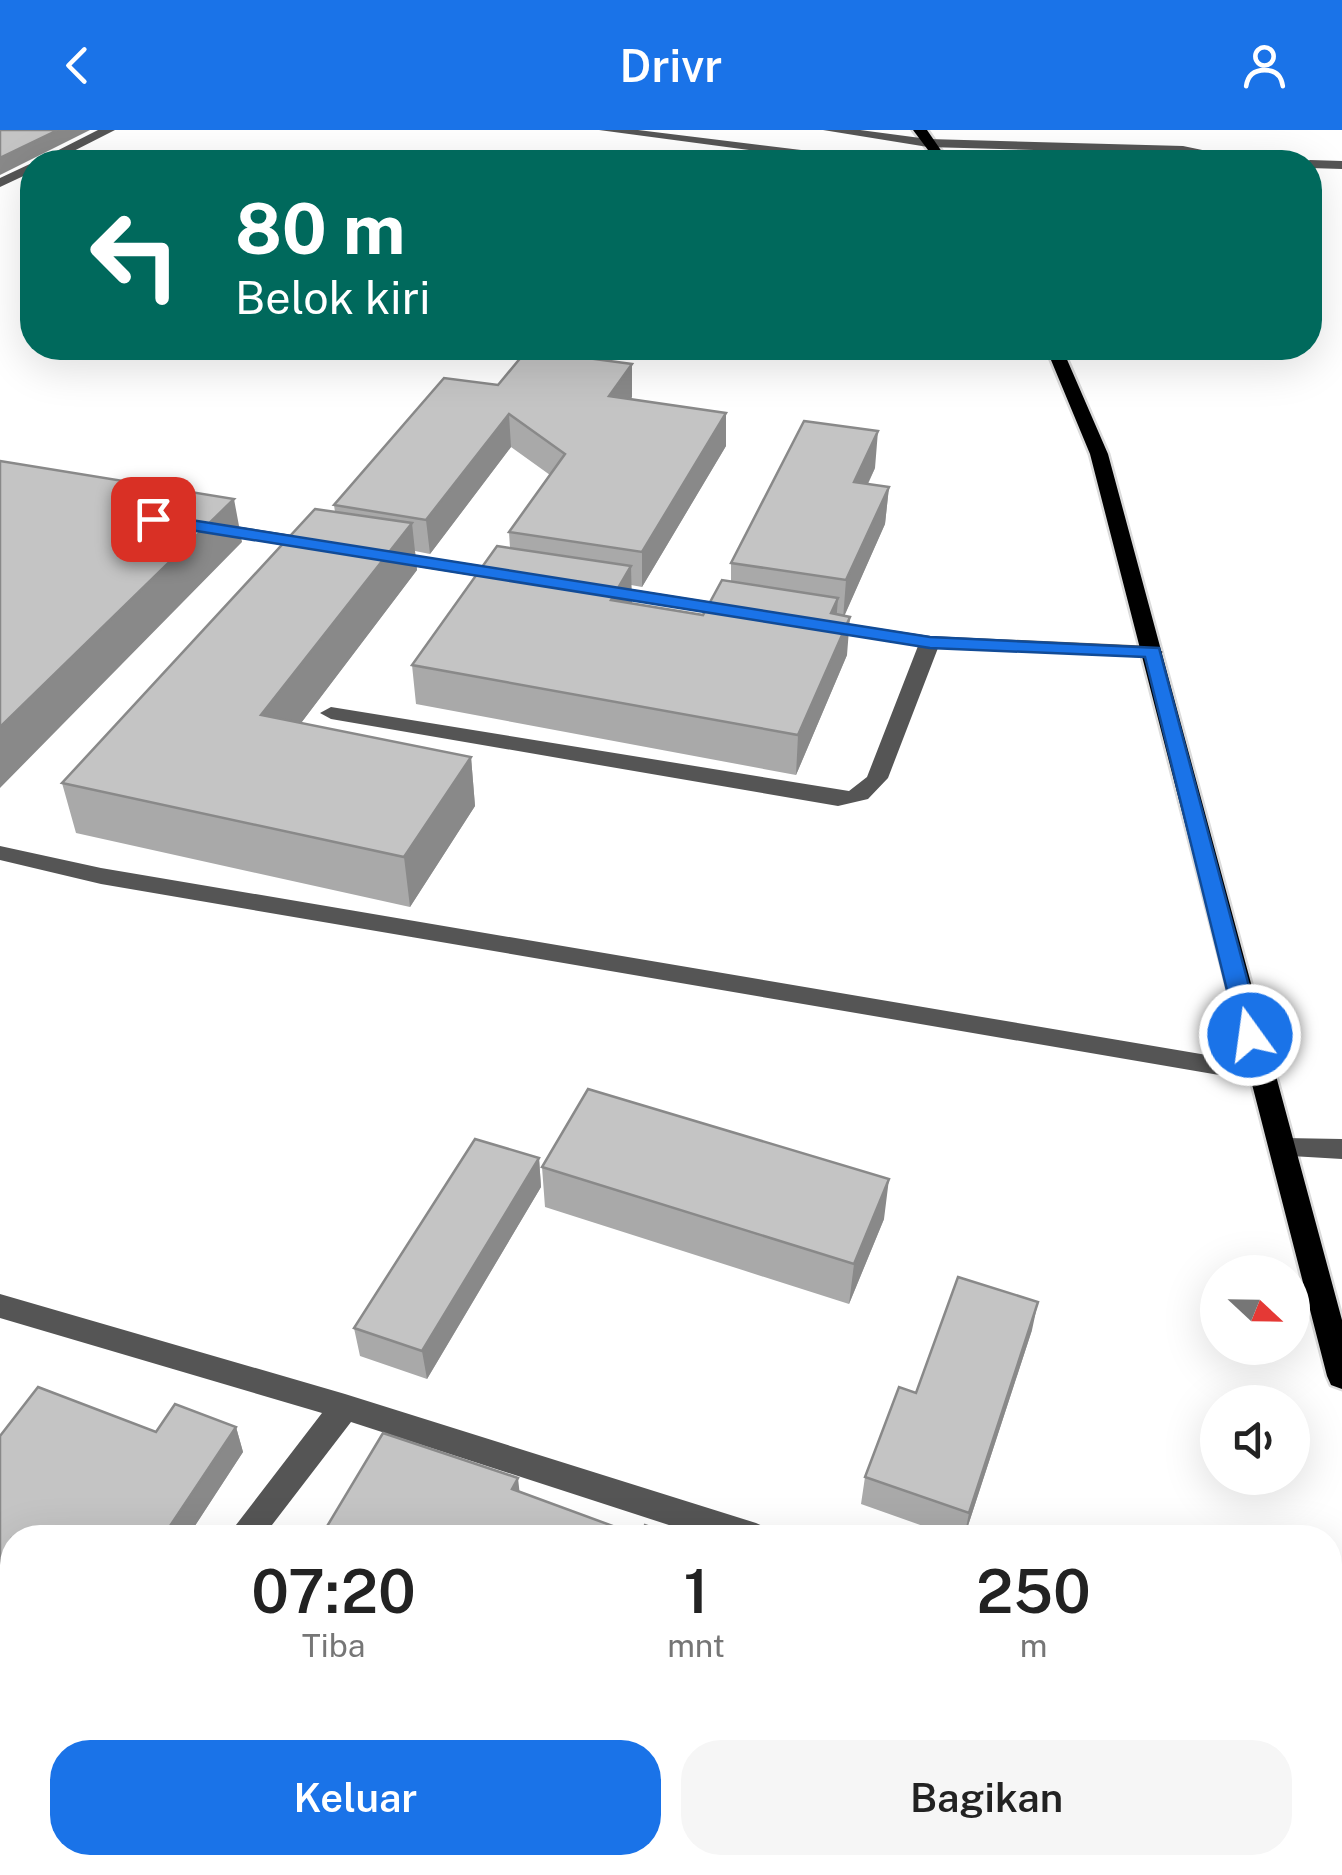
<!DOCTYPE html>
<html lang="id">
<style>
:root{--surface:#fff;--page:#f6f6f6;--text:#222;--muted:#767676;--accent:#1a73e8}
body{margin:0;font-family:"Public Sans",sans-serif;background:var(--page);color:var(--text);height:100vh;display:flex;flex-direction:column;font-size:38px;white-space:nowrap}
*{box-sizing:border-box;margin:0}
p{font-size:32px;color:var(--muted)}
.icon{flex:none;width:55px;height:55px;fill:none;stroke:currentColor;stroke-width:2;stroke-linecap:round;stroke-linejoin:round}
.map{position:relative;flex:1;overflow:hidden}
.details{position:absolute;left:0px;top:1395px;width:1342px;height:350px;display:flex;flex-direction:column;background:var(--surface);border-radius:40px 40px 0 0;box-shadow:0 10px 40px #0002}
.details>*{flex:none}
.guide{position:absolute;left:20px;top:20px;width:1302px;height:210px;border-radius:40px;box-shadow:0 10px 40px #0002;background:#00695c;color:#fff;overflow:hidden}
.needle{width:65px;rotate:112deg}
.fabs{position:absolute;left:1200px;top:1125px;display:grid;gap:20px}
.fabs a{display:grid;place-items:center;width:110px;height:110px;border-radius:50%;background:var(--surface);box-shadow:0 10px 40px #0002;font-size:50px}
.pin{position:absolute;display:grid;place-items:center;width:85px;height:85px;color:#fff;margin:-42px;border-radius:20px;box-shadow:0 5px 15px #0006}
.me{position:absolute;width:110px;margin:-55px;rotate:346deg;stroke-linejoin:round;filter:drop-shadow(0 0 8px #0008)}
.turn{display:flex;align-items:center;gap:35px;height:210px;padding:0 50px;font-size:45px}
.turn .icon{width:130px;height:130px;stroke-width:2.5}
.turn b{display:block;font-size:70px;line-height:85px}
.eta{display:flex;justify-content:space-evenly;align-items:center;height:170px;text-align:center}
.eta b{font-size:60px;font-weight:600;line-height:70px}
.action{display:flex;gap:20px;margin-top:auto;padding:20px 50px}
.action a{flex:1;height:115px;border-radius:40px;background:var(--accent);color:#fff;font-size:40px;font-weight:600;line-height:115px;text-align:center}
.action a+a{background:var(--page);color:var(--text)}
header{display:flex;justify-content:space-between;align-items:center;height:130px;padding:0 50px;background:var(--accent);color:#fff;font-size:45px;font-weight:600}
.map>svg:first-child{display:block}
</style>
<header><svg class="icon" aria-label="back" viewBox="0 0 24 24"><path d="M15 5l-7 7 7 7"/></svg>Drivr<svg class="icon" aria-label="person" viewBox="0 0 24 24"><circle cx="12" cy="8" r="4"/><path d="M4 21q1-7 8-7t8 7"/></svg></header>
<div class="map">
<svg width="1342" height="1745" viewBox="0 0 1342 1745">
<rect width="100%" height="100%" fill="#fff"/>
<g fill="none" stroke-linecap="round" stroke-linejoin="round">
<g stroke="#dbdbdb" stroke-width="5">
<path id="major" d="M913,0H927L949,32H937Z
M1046,218H1062L1108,324L1342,1190V1259L1331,1255L1327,1246L1090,324Z"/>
</g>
<path fill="#555" fill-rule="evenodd" d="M98,0H115L52,32H35Z
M599,0H638L867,28L874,32H838Z
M823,0H860L928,9L1183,16L1260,32H1232L1183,24L928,17Z
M1310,30L1342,31V39L1310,38V32H1304Z
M32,33V42L0,57V48Z
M209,392L318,409L327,415L318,421L202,402V394Z
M382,420L511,440L521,446L511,452L375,430L373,426Z
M599,454L738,476L748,482L738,488L592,464V456Z
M817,489L930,506L1153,516L1163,522L1153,528L938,518L888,648L868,669L838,676L331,589L320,583L331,577L849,661L867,647L918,516L810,499L807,495Z
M0,716L101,738L1260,934L1269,936L1273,943L1269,950L1260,952L101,754L0,730Z
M1284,1008L1342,1009V1029L1274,1025L1271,1018L1274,1011Z
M0,1164L345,1264L756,1393L767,1398L772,1408H709L351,1292L262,1408H226L322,1283L0,1188Z
M1330,1546L1342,1548V1582L1330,1580Z
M12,1680V1727L0,1732V1685Z"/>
<use href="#major" fill="#000" fill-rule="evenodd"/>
</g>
<path fill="#a9a9a9" d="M498,255L632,267L630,269L726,316L642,457L631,455L632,473L703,485L731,452V433L875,338L868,354L889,357L885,394L844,486L847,525L796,645L416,574L412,535L510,418L509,402L550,345L511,317L430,424L415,421L417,440L301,593L471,627L475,676L410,777L76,703L62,653L335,382L334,375Z
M539,1028L541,1057L427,1249L360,1226L354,1198Z
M542,1037L884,1089L849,1174L545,1077Z
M1032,1200L964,1408H957L861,1374L865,1347L916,1263Z
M38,1257L156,1302L175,1274L236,1297L243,1322L187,1408H12V1551L0,1569V1306Z"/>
<path fill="#898989" d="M58,0H90L0,45V28Z
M632,234V267L610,299L609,266Z
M726,283V316L642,457V422Z
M509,284L511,317L430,424L426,390Z
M878,301L875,338L851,389L854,352Z
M889,357L885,394L843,489L846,450Z
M234,369L242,412L0,658V597Z
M412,393L417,440L270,634L261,585Z
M631,436L632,474L611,470Z
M838,468L835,507L831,483Z
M850,487L847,525L796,645L798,605Z
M471,627L475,676L410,777L404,727Z
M539,1028L541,1057L427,1249L422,1221Z
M889,1049L884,1089L849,1174L854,1134Z
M1038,1172L1032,1200L964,1408L969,1383Z
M236,1297L243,1322L187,1408H162Z
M518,1348L521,1375L512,1359Z
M106,1397L111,1408H98Z
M11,1510L12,1551L0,1569V1527Z"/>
<path fill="#c4c4c4" stroke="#898989" stroke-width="2.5" d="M0,0H58L0,28Z
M527,220L632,234L609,266L726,283L642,422L509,402L565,324L509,284L426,390L334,375L444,248L498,255Z
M804,291L878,301L854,352L889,357L846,450L731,433Z
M0,331L234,369L0,597Z
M315,379L412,393L261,585L471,627L404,727L62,653Z
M497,416L631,436L611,470L703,485L722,450L838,468L831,483L850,487L798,605L412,535Z
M588,959L889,1049L854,1134L542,1037Z
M475,1009L539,1028L422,1221L354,1198Z
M958,1147L1038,1172L969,1383L865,1347L899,1257L916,1263Z
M38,1257L156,1302L175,1274L236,1297L162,1408H134L106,1397L98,1408H12V1511L0,1527V1306Z
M383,1303L518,1348L512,1359L640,1406L645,1395L680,1408H320Z
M718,1402L734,1408H716Z
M254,1732H946L943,1745H247Z
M1066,1732H1137L1155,1745H1059Z"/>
<path fill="#1a73e8" stroke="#114b97" stroke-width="2.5" d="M153,384L930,507L1159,518L1262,905L1250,913L1238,905L1145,527L930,518L147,393L144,389Z"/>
</svg>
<div class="fabs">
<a><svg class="needle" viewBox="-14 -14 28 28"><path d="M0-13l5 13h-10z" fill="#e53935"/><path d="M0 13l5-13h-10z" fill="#767676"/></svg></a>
<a><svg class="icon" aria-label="sound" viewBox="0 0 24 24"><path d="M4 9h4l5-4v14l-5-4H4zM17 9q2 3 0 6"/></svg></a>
</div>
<div class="pin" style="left:153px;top:389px;background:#d93025"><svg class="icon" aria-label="arrive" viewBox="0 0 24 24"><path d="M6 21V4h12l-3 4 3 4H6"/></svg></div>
<svg class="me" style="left:1250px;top:905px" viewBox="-20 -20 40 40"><circle r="17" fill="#1a73e8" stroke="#fff" stroke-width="3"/><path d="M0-11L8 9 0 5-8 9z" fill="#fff"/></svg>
<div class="guide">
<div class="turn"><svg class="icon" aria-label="left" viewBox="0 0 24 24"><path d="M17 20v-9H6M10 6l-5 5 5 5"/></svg><div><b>80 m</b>Belok kiri</div></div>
</div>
<section class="details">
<div class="eta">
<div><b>07:20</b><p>Tiba</p></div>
<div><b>1</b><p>mnt</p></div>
<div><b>250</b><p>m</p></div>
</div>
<div class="action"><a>Keluar</a><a>Bagikan</a></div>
</section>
</div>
